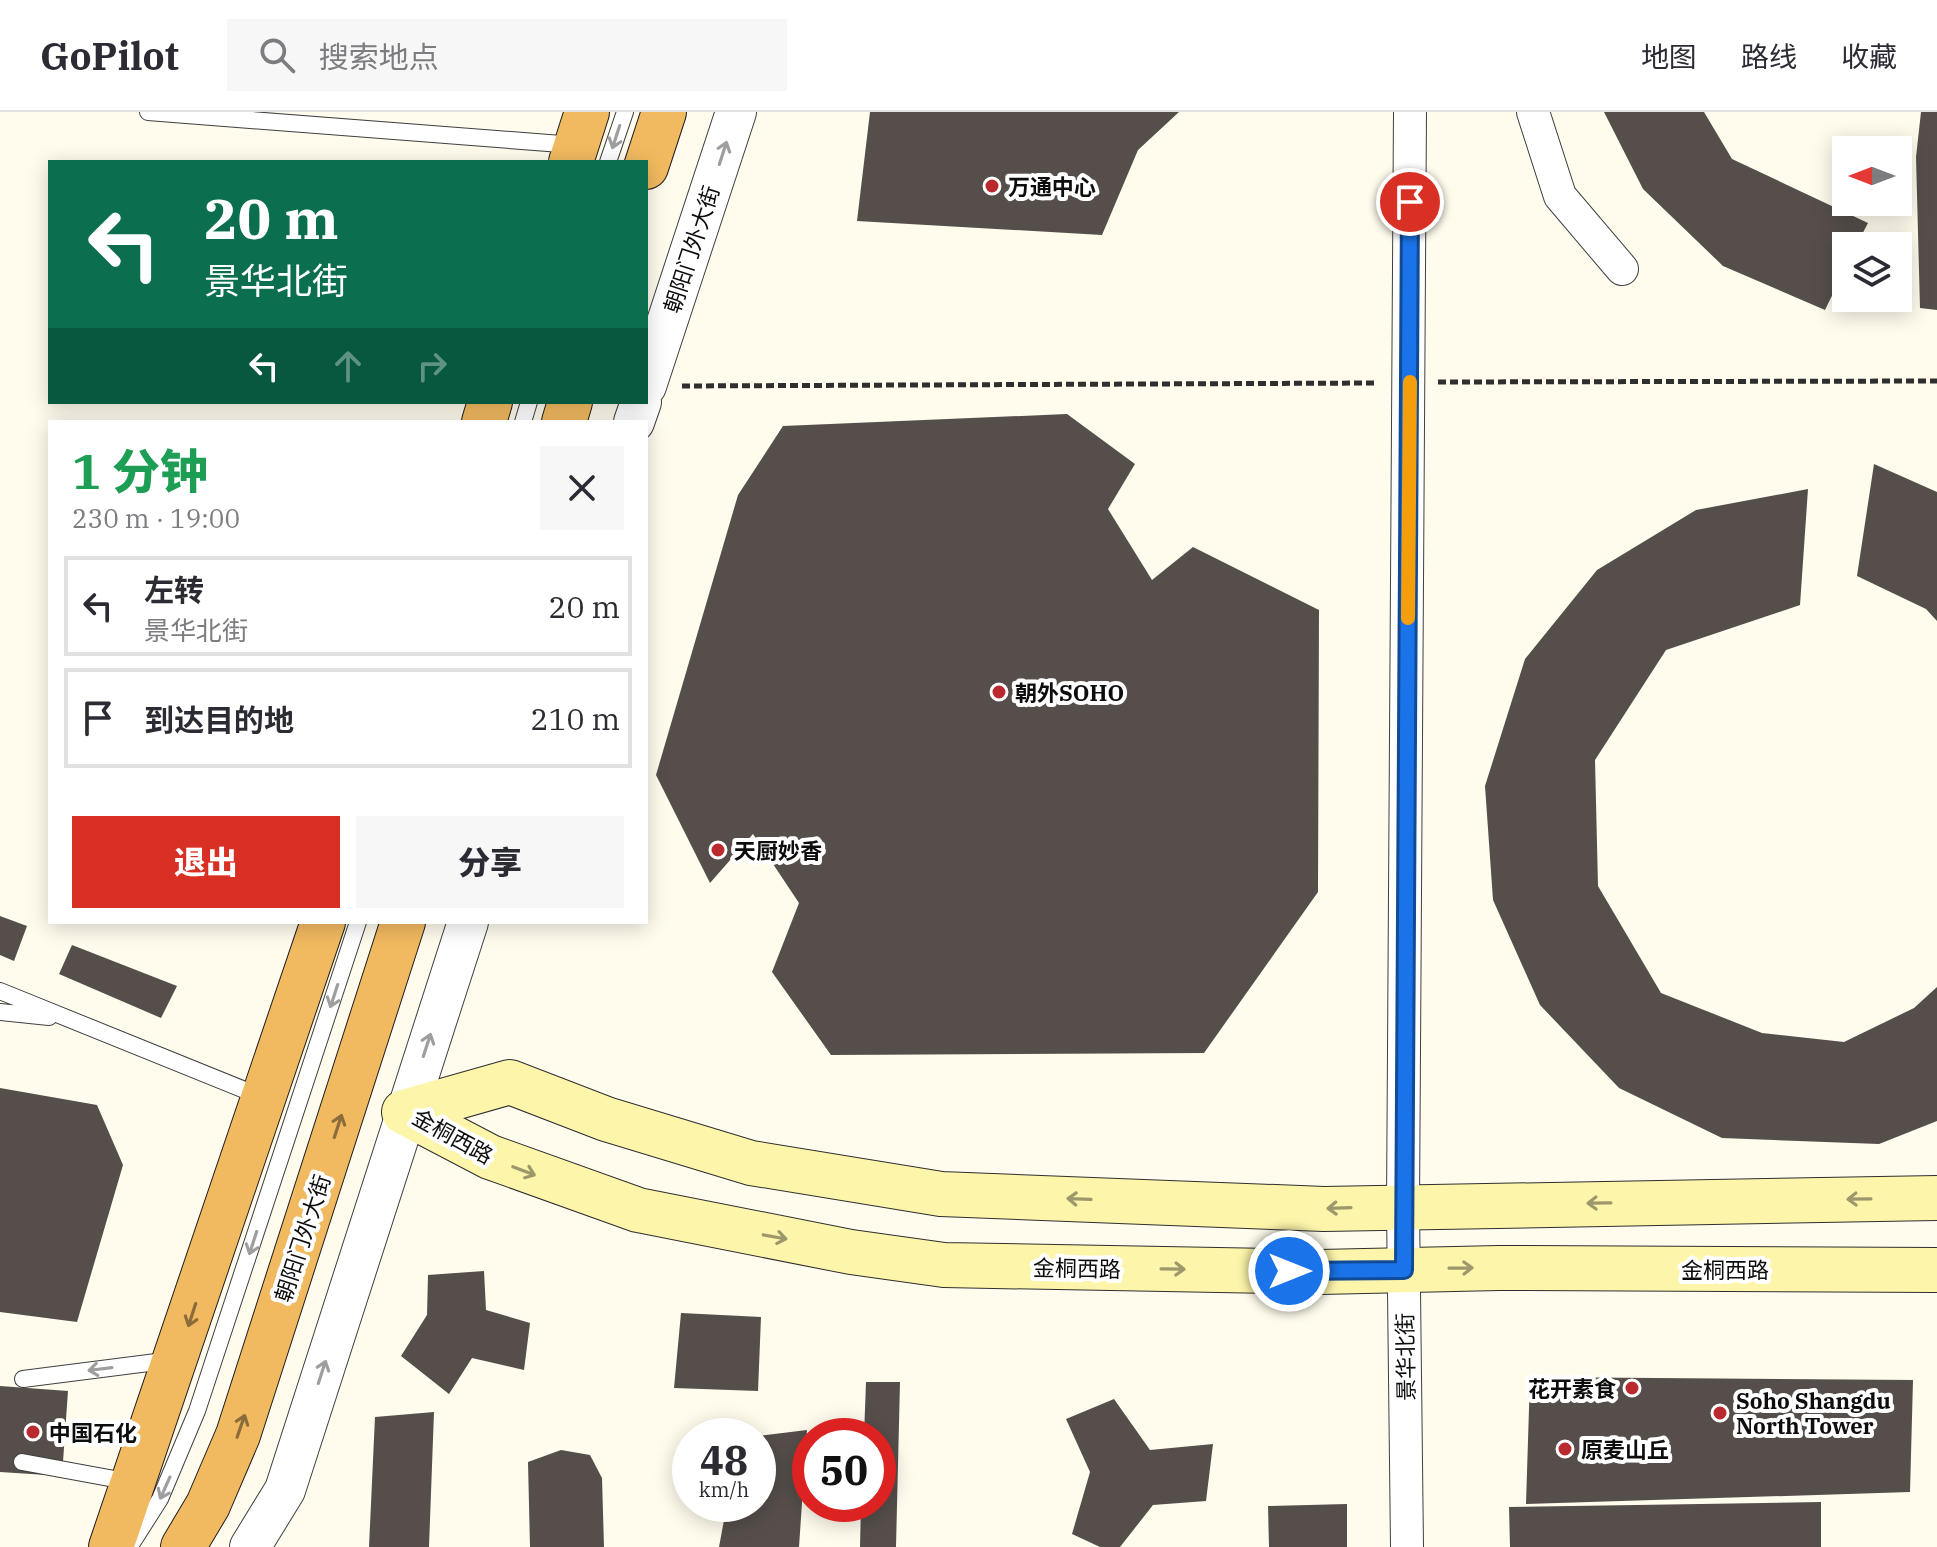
<!DOCTYPE html>
<html lang="zh">
<meta charset="utf-8">
<style>
:root{--surface:#fff;--page:#f7f7f7;--text:#2b2b33;--muted:#7c7c81;--line:#e1e1e2;--accent:#d93025}
body{margin:0;font-family:"IBM Plex Serif","Noto Sans SC",serif;background:var(--page);color:var(--text);height:100vh;display:flex;flex-direction:column;font-size:30px;white-space:nowrap}
*{box-sizing:border-box;margin:0}
p{font-size:26px;color:var(--muted)}
.icon{flex:none;width:44px;height:44px;fill:none;stroke:currentColor;stroke-width:2;stroke-linecap:round;stroke-linejoin:round}
.map{position:relative;flex:1;overflow:hidden}
.details{position:absolute;left:48px;top:308px;width:600px;height:504px;display:flex;flex-direction:column;background:var(--surface);border-radius:0px;box-shadow:0 4px 20px #0003}
.details>*{flex:none}
.hud{position:absolute;left:48px;top:48px;width:600px;height:244px;border-radius:0px;box-shadow:0 4px 20px #0003;background:#0b6e4f;color:#fff;overflow:hidden}
.needle{width:52px;rotate:270deg}
.tools{position:absolute;left:1832px;top:24px;display:grid;gap:16px}
.tools a{display:grid;place-items:center;width:80px;height:80px;border-radius:0px;background:var(--surface);box-shadow:0 4px 20px #0003;font-size:40px}
.speed{position:absolute;left:672px;top:1306px;display:flex;gap:16px;font-size:40px;font-weight:700;text-align:center}
.speed>*{display:grid;place-content:center;width:104px;height:104px;border-radius:50%;background:var(--surface);box-shadow:0 4px 20px #0003;line-height:1}
.speed small{font-size:20px;font-weight:400}
.speed .limit{border:12px solid #d22;background:#fff;color:#111}
.pin{position:absolute;display:grid;place-items:center;width:68px;height:68px;color:#fff;margin:-34px;border:4px solid #fff;border-radius:50%;box-shadow:0 2px 8px #0007}
.me{position:absolute;width:88px;margin:-44px;rotate:90deg;stroke-linejoin:round;filter:drop-shadow(0 0 6px #0008)}
.turn{display:flex;align-items:center;gap:28px;height:168px;padding:0 24px;font-size:36px}
.turn .icon{width:104px;height:104px;stroke-width:2.5}
.turn b{display:block;font-size:56px;line-height:68px}
.lanes{display:flex;align-items:center;height:76px;padding:0 24px;background:#0003;justify-content:center;gap:40px;direction:ltr}
.lanes .off{opacity:.35}
.round{display:grid;place-items:center;flex:none;width:84px;height:84px;border-radius:0px;background:var(--page)}
.summary{display:flex;align-items:center;justify-content:space-between;height:136px;padding:0 24px}
h1{font-size:48px;font-weight:800;line-height:60px;color:#1e9e55}
.cta{display:flex;gap:16px;margin-top:auto;padding:16px 24px}
.cta a{flex:1;height:92px;border-radius:0px;background:var(--accent);color:#fff;font-size:32px;font-weight:800;line-height:92px;text-align:center}
.cta a+a{background:var(--page);color:var(--text)}
ul{padding:0;list-style:none}
li{display:flex;align-items:center;gap:24px;height:100px;margin:0 16px 12px;padding:0 8px;border:4px solid var(--line);border-radius:0px}
li div{flex:1}
li b{display:block;font-size:30px}
li em{font-style:normal}
header{display:flex;align-items:center;gap:48px;box-sizing:border-box;height:112px;padding:0 40px;background:var(--surface);border-bottom:2px solid var(--line)}
header strong{font-size:38px}
nav{display:flex;gap:44px;margin-inline-start:auto;font-size:28px}
.search{width:560px;height:72px;background:var(--page);display:flex;align-items:center;gap:20px;box-sizing:border-box;padding:0 28px;border-radius:0px;color:var(--muted);font-size:30px}
.map>svg:first-child{display:block}
</style>
<header>
<strong>GoPilot</strong>
<div class="search"><svg class="icon" aria-label="search" viewBox="0 0 24 24"><circle cx="10" cy="10" r="6"/><path d="M15 15l6 6"/></svg>搜索地点</div>
<nav><a>地图</a><a>路线</a><a>收藏</a></nav>
</header>
<div class="map">
<svg width="1937" height="1435" viewBox="0 0 1937 1435">
<rect width="100%" height="100%" fill="#fffbed"/>
<path fill="#554e4a" d="M870,0H1179L1138,38L1102,123L857,109Z
M1604,0H1704L1732,47L1868,111L1856,134H1846V155L1825,198L1723,154L1643,77Z
M1921,0H1937V198L1920,196L1916,45Z
M1067,302L1135,352L1108,397L1152,468L1193,435L1319,498L1318,780L1204,941L831,943L772,860L799,791L753,722L710,771L656,663L738,383L783,314Z
M1874,352L1937,380V509L1926,497L1857,464Z
M1808,377L1800,493L1666,538L1595,648L1598,774L1661,881L1762,921L1844,930L1914,896L1937,875V1009L1879,1032L1722,1026L1619,976L1540,893L1493,788L1485,674L1525,547L1597,458L1696,398Z
M0,804L27,814L14,849L0,843Z
M72,833L177,874L161,906L59,862Z
M0,976L97,993L123,1053L77,1210L0,1200Z
M484,1159L486,1198L530,1211L524,1258L472,1246L449,1282L401,1244L427,1203L428,1163Z
M681,1201L761,1205L758,1279L674,1276Z
M1530,1265L1913,1268L1910,1380L1526,1392Z
M866,1270H900L896,1435H860L861,1392H878V1324H864Z
M0,1274L68,1279L62,1364L0,1360Z
M1114,1287L1150,1338L1213,1332L1206,1389L1153,1393L1120,1435H1100L1072,1422L1090,1360L1066,1307Z
M434,1300L429,1435H369L375,1305Z
M807,1318L799,1435H719L727,1392H758V1324Z
M561,1338L590,1343L602,1366L604,1435H530L528,1350Z
M1821,1390V1435H1510L1509,1395Z
M1347,1392V1435H1269L1268,1394Z"/>
<g fill="none" stroke-linecap="round" stroke-linejoin="round">
<g stroke="#404040" stroke-width="18">
<path id="service" d="M148,0L574,33
M608,50L625,0
M523,310L529,290
M0,879L262,985
M0,900L49,905
M23,1267L172,1248
M22,1350L131,1370
M130,1434L160,1387L197,1299L358,810"/>
</g>
<g stroke="#404040" stroke-width="34">
<path id="minor" d="M1533,0L1560,84L1622,157
M1407,1435L1403,1094L1410,0"/>
</g>
<g stroke="#404040" stroke-width="42">
<path id="tertiary" d="M646,274L736,0
M634,310L641,290
M250,1435L285,1378L468,810"/>
</g>
<g stroke="#2f2f2f" stroke-width="46">
<path id="secondary" d="M404,1000L490,1045L638,1098L851,1140L944,1153L1320,1160L1499,1156L1937,1158
M404,1000L510,970L606,1007L751,1051L941,1082L1324,1097L1937,1086"/>
</g>
<g stroke="#1e1e1e" stroke-width="46">
<path id="trunk" d="M571,50L587,0
M646,55L664,0
M484,310L490,290
M564,310L570,290
M111,1435L323,810
M183,1435L208,1393L238,1323L403,810"/>
</g>
<path stroke="#2f2f2f" stroke-width="5" stroke-dasharray="8 4" stroke-linecap="butt" d="M1438,270L1937,269
M682,274L1376,271"/>
<use href="#service" stroke="#fff" stroke-width="16"/>
<use href="#minor" stroke="#fff" stroke-width="32"/>
<use href="#tertiary" stroke="#fff" stroke-width="40"/>
<use href="#secondary" stroke="#fdf5aa" stroke-width="44"/>
<use href="#trunk" stroke="#f2ba60" stroke-width="44"/>
</g>
<defs><path id="oneway-shaft" d="M-6 0H5M1.5-3L5.5 0L1.5 3" fill="none" stroke-width="1.6" stroke-linecap="round" stroke-linejoin="round" transform="scale(2)"/></defs>
<g stroke="#9e9e9e">
<use href="#oneway-shaft" transform="translate(616 25) rotate(108)"/>
<use href="#oneway-shaft" transform="translate(723 41) rotate(-72)"/>
<use href="#oneway-shaft" transform="translate(334 884) rotate(108)"/>
<use href="#oneway-shaft" transform="translate(427 933) rotate(-72)"/>
<use href="#oneway-shaft" transform="translate(253 1131) rotate(108)"/>
<use href="#oneway-shaft" transform="translate(100 1257) rotate(173)"/>
<use href="#oneway-shaft" transform="translate(322 1260) rotate(-72)"/>
<use href="#oneway-shaft" transform="translate(165 1376) rotate(114)"/>
</g>
<g stroke="#8b6c3b">
<use href="#oneway-shaft" transform="translate(338 1014) rotate(-72)"/>
<use href="#oneway-shaft" transform="translate(192 1203) rotate(108)"/>
<use href="#oneway-shaft" transform="translate(241 1314) rotate(-71)"/>
</g>
<g stroke="#9d986b">
<use href="#oneway-shaft" transform="translate(524 1059) rotate(21)"/>
<use href="#oneway-shaft" transform="translate(1079 1087) rotate(-178)"/>
<use href="#oneway-shaft" transform="translate(1859 1087) rotate(179)"/>
<use href="#oneway-shaft" transform="translate(1599 1091) rotate(179)"/>
<use href="#oneway-shaft" transform="translate(1339 1096) rotate(178)"/>
<use href="#oneway-shaft" transform="translate(775 1125) rotate(10)"/>
<use href="#oneway-shaft" transform="translate(1461 1156) rotate(-1)"/>
<use href="#oneway-shaft" transform="translate(1173 1157) rotate(1)"/>
</g>
<g fill="none" stroke-linecap="round" stroke-linejoin="round">
<g stroke="#114b97" stroke-width="20">
<path id="route" d="M1289,1159L1404,1158L1410,90"/>
</g>
<use href="#route" stroke="#1a73e8" stroke-width="14"/>
<path stroke="#f59e0b" stroke-width="14" d="M1408,506L1410,270"/>
</g>
<g fill="#b9292e" stroke="#fff" stroke-width="3">
<circle cx="992" cy="74" r="8"/>
<circle cx="999" cy="580" r="8"/>
<circle cx="718" cy="738" r="8"/>
<circle cx="1632" cy="1276" r="8"/>
<circle cx="1720" cy="1301" r="8"/>
<circle cx="33" cy="1320" r="8"/>
<circle cx="1565" cy="1337" r="8"/>
</g>
<g text-anchor="middle" dominant-baseline="central" stroke-width="8" stroke-linejoin="round" paint-order="stroke">
<g font-size="22" font-weight="bold" fill="#0d0d0d" stroke="#fff" text-anchor="start">
<text x="1008" y="74">万通中心</text>
<text x="1015" y="580">朝外SOHO</text>
<text x="734" y="738">天厨妙香</text>
<text x="1616" y="1276" text-anchor="end">花开素食</text>
<text x="1736" y="1288">Soho Shangdu<tspan x="1736" dy="25">North Tower</tspan></text>
<text x="49" y="1320">中国石化</text>
<text x="1581" y="1337">原麦山丘</text>
</g>
<g font-size="22" fill="#0d0d0d" stroke="#fff">
<text transform="translate(691 137) rotate(-72)">朝阳门外大街</text>
<text transform="translate(453 1024) rotate(29)">金桐西路</text>
<text transform="translate(302 1126) rotate(-72)">朝阳门外大街</text>
<text transform="translate(1077 1156) rotate(1)">金桐西路</text>
<text x="1725" y="1157">金桐西路</text>
<text transform="translate(1405 1245) rotate(-91)">景华北街</text>
</g>
</g>
</svg>
<div class="tools">
<a><svg class="needle" viewBox="-14 -14 28 28"><path d="M0-13l5 13h-10z" fill="#e53935"/><path d="M0 13l5-13h-10z" fill="#7c7c81"/></svg></a>
<a><svg class="icon" aria-label="layers" viewBox="0 0 24 24"><path d="M12 4l9 5-9 5-9-5zM3 14l9 5 9-5"/></svg></a>
</div>
<div class="speed"><div>48<small>km/h</small></div><div class="limit">50</div></div>
<div class="pin" style="left:1410px;top:90px;background:#d93025"><svg class="icon" aria-label="arrive" viewBox="0 0 24 24"><path d="M6 21V4h12l-3 4 3 4H6"/></svg></div>
<svg class="me" style="left:1289px;top:1159px" viewBox="-20 -20 40 40"><circle r="17" fill="#1a73e8" stroke="#fff" stroke-width="3"/><path d="M0-11L8 9 0 5-8 9z" fill="#fff"/></svg>
<div class="hud">
<div class="turn"><svg class="icon" aria-label="left" viewBox="0 0 24 24"><path d="M17 20v-9H6M10 6l-5 5 5 5"/></svg><div><b>20 m</b>景华北街</div></div>
<div class="lanes"><svg class="icon" aria-label="left" viewBox="0 0 24 24"><path d="M17 20v-9H6M10 6l-5 5 5 5"/></svg><svg class="icon off" aria-label="ahead" viewBox="0 0 24 24"><path d="M12 20V5M6 11l6-6 6 6"/></svg><svg class="icon off" aria-label="right" viewBox="0 0 24 24"><path d="M7 20v-9h11M14 6l5 5-5 5"/></svg></div>
</div>
<section class="details">
<div class="summary"><div><h1>1 分钟</h1><p>230 m · 19:00</p></div><a class="round"><svg class="icon" aria-label="close" viewBox="0 0 24 24"><path d="M6 6l12 12M18 6L6 18"/></svg></a></div>
<ul>
<li><svg class="icon" aria-label="left" viewBox="0 0 24 24"><path d="M17 20v-9H6M10 6l-5 5 5 5"/></svg><div><b>左转</b><p>景华北街</p></div><em>20 m</em></li>
<li><svg class="icon" aria-label="arrive" viewBox="0 0 24 24"><path d="M6 21V4h12l-3 4 3 4H6"/></svg><div><b>到达目的地</b></div><em>210 m</em></li>
</ul>
<div class="cta"><a>退出</a><a>分享</a></div>
</section>
</div>
